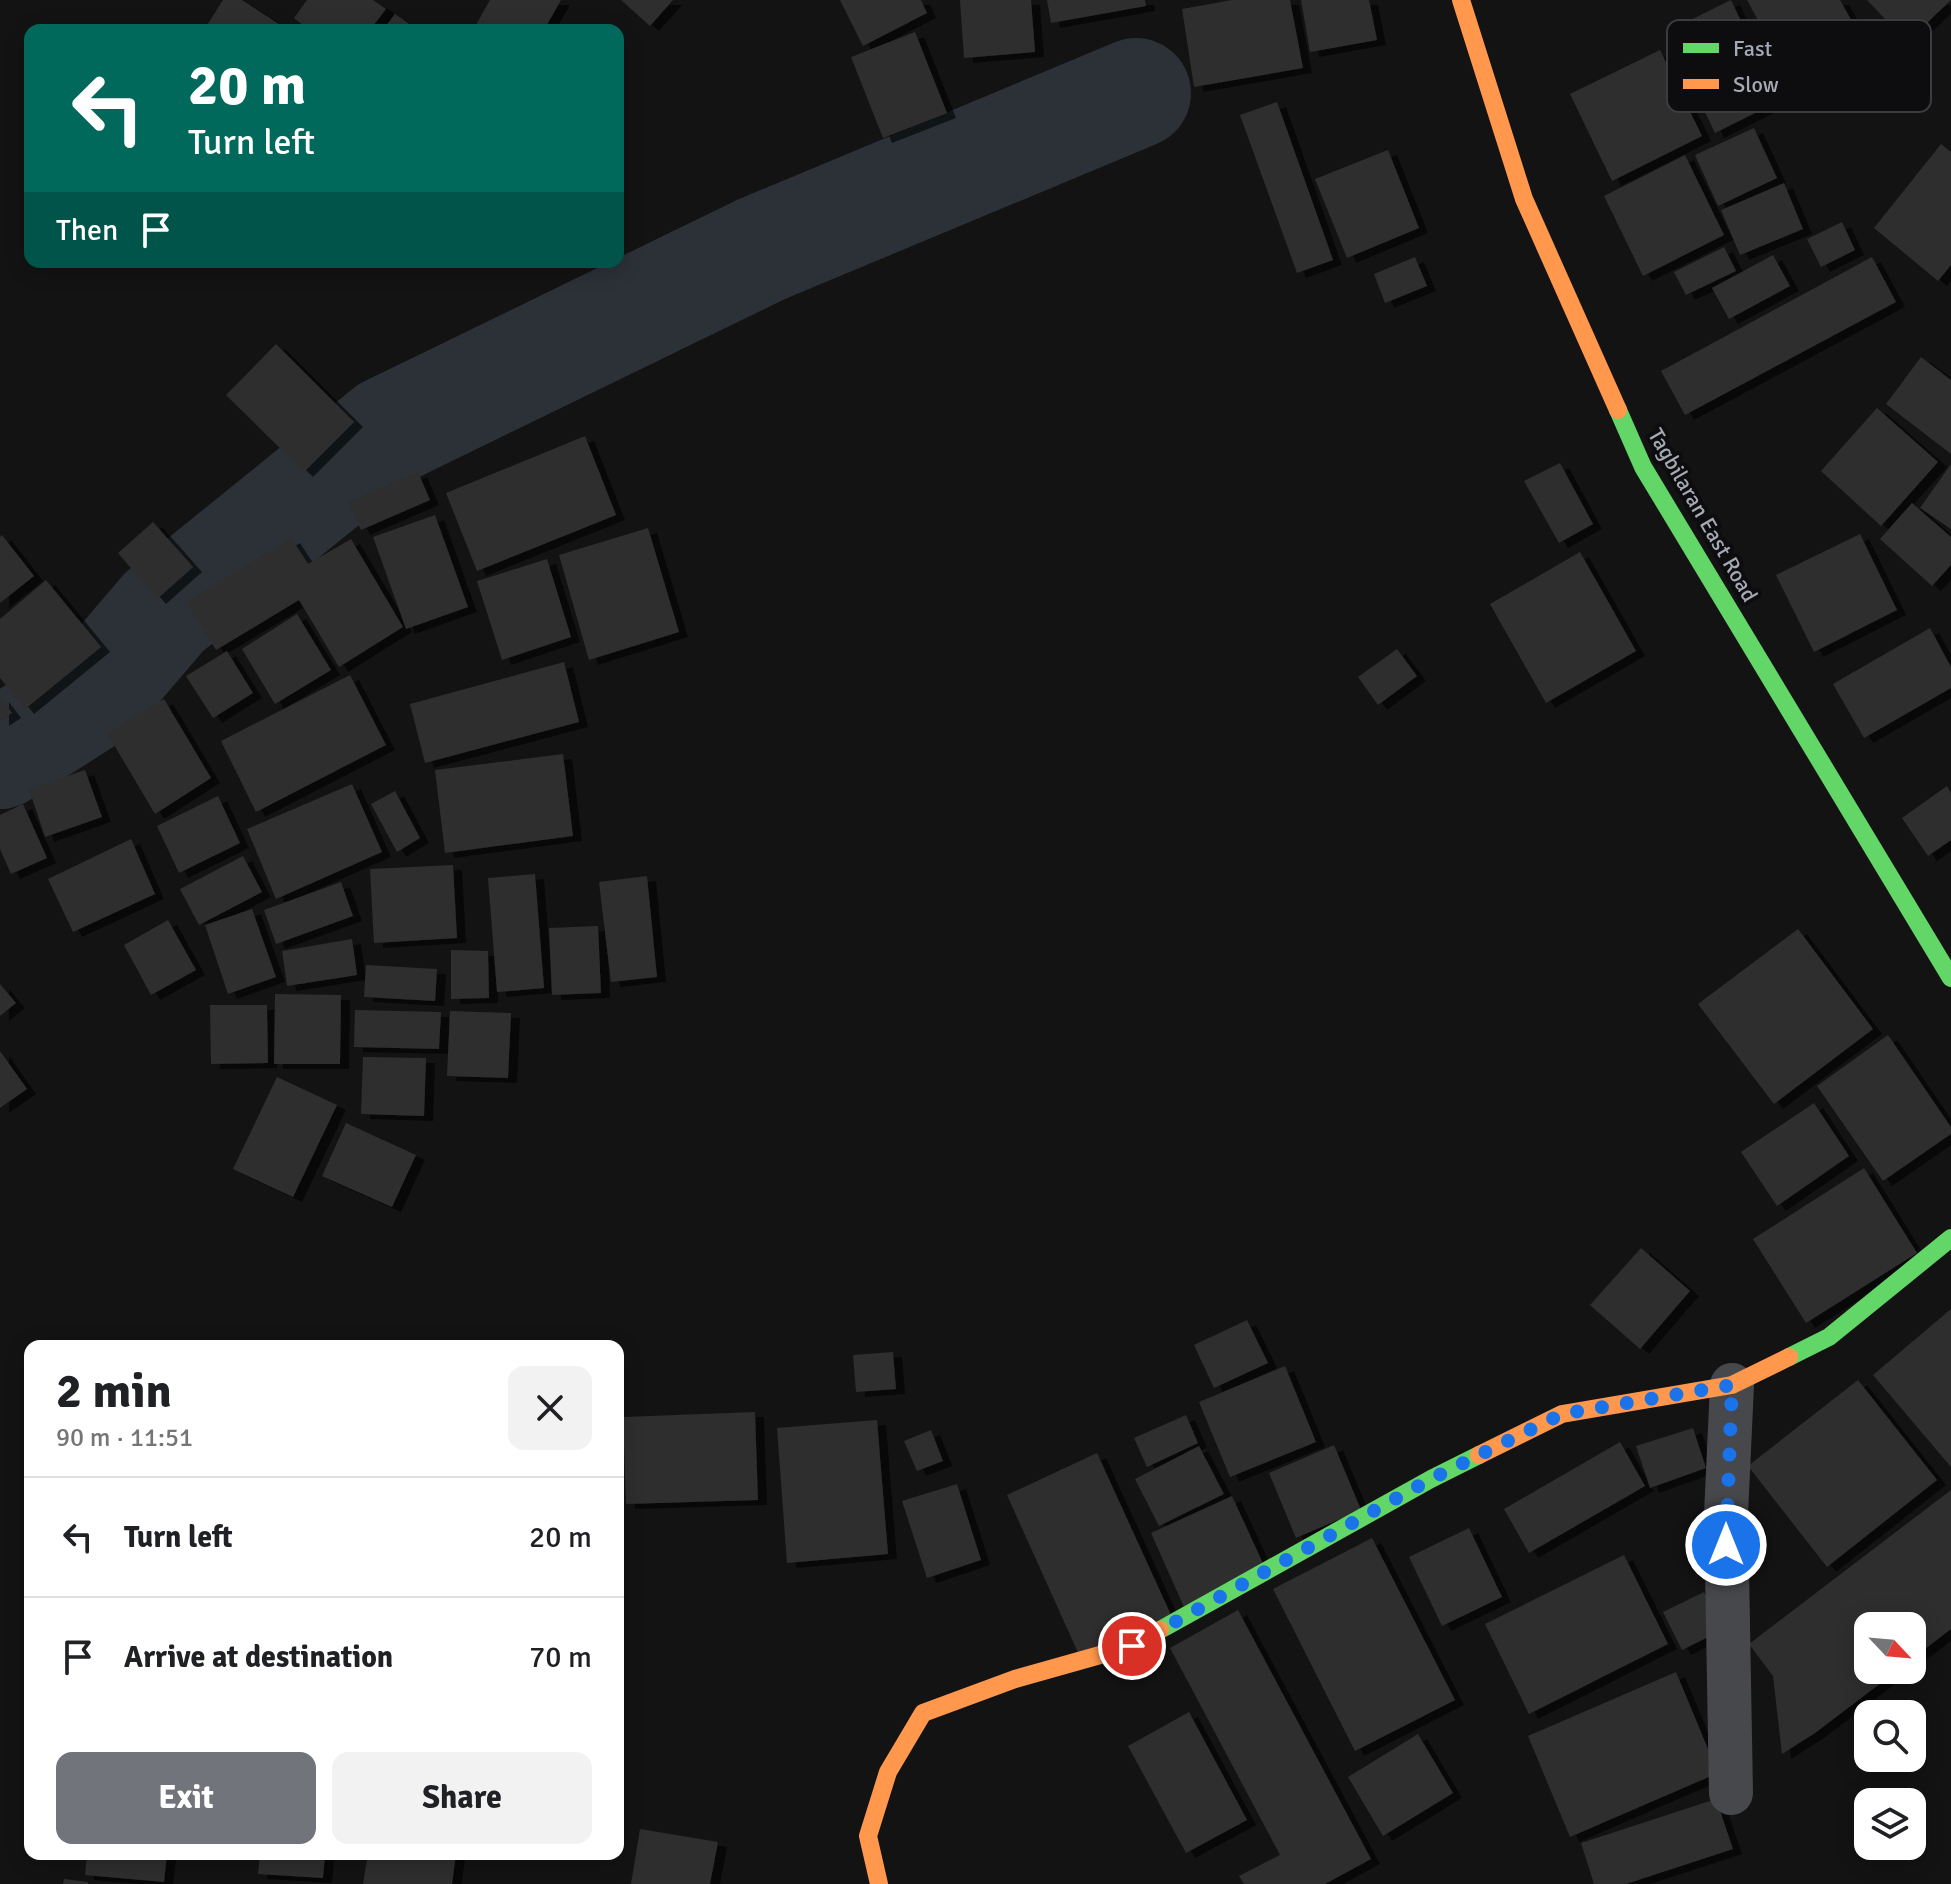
<!DOCTYPE html>
<meta charset="utf-8">
<style>
:root{--surface:#fff;--page:#f2f2f2;--text:#202124;--muted:#757577;--line:#e0e0e0;--accent:#72747b}
body{margin:0;font-family:Signika,sans-serif;background:var(--page);color:var(--text);height:100vh;display:flex;flex-direction:column;font-size:30px;white-space:nowrap}
*{box-sizing:border-box;margin:0}
p{font-size:26px;color:var(--muted)}
.icon{flex:none;width:44px;height:44px;fill:none;stroke:currentColor;stroke-width:2;stroke-linecap:round;stroke-linejoin:round}
.map{position:relative;flex:1;overflow:hidden}
.side{position:absolute;left:24px;top:1340px;width:600px;height:520px;display:flex;flex-direction:column;background:var(--surface);border-radius:16px;box-shadow:0 4px 20px #0003}
.side>*{flex:none}
.top-card{position:absolute;left:24px;top:24px;width:600px;height:244px;border-radius:16px;box-shadow:0 4px 20px #0003;background:#00695c;color:#fff;overflow:hidden}
.needle{width:52px;rotate:116deg}
.controls{position:absolute;left:1854px;top:1612px;display:grid;gap:16px}
.controls a{display:grid;place-items:center;width:72px;height:72px;border-radius:16px;background:var(--surface);box-shadow:0 4px 20px #0003;font-size:40px}
.pin{position:absolute;display:grid;place-items:center;width:68px;height:68px;color:#fff;margin:-34px;border:4px solid #fff;border-radius:50%;box-shadow:0 2px 8px #0007}
.me{position:absolute;width:88px;margin:-44px;rotate:0deg;stroke-linejoin:round;filter:drop-shadow(0 0 6px #0008)}
.turn{display:flex;align-items:center;gap:28px;height:168px;padding:0 32px;font-size:36px}
.turn .icon{width:104px;height:104px;stroke-width:2.5}
.turn b{display:block;font-size:56px;line-height:68px}
.then{display:flex;align-items:center;height:76px;padding:0 32px;background:#0003;gap:16px;font-size:30px}
.round{display:grid;place-items:center;flex:none;width:84px;height:84px;border-radius:16px;background:var(--page)}
.headline{display:flex;align-items:center;justify-content:space-between;height:136px;padding:0 32px}
h1{font-size:48px;font-weight:700;line-height:60px}
.cta{display:flex;gap:16px;margin-top:auto;padding:16px 32px}
.cta a{flex:1;height:92px;border-radius:16px;background:var(--accent);color:#fff;font-size:32px;font-weight:700;line-height:92px;text-align:center}
.cta a+a{background:var(--page);color:var(--text)}
ul{padding:0;list-style:none}
li{display:flex;align-items:center;gap:24px;height:120px;padding:0 32px;border-top:2px solid var(--line)}
li div{flex:1}
li b{display:block;font-size:30px}
li em{font-style:normal}
.map>svg:first-child{display:block}
</style>
<div class="map">
<svg width="1951" height="1884" viewBox="0 0 1951 1884">
<defs>
<filter id="shadow"><feDropShadow dx="9" dy="5" stdDeviation="0" flood-color="#0009"/></filter>
</defs>
<rect width="100%" height="100%" fill="#131313"/>
<g fill="none" stroke-linecap="round" stroke-linejoin="round">
<path stroke="#2b3137" stroke-width="110" d="M0,754L94,694L164,612L388,431L762,249L1136,93"/>
</g>
<path fill="#2e2e2e" filter="url(#shadow)" d="M223,0H242L288,30H204Z
M307,0H373L386,9L370,30H309L294,18Z
M490,0H561L544,30H473Z
M621,0H673L650,26Z
M840,0H921L927,13L863,46Z
M960,0H1031L1035,52L964,58Z
M1047,0H1145L1146,6L1051,23Z
M1232,0H1290L1303,68L1194,87L1182,9Z
M1301,0H1369L1377,40L1310,52Z
M1731,0L1779,101L1715,133L1666,32Z
M1747,0H1840L1869,52L1797,92Z
M1867,0H1951L1907,42Z
M395,14L418,30H383Z
M915,32L947,113L883,138L851,57Z
M1660,50L1702,136L1612,181L1570,94Z
M1277,102L1333,260L1297,273L1240,115Z
M1754,128L1777,178L1718,206L1695,155Z
M1941,144L1951,152V265L1938,281L1874,228Z
M1388,150L1419,228L1347,258L1315,179Z
M1685,155L1724,235L1643,276L1604,196Z
M1784,183L1803,229L1740,255L1721,210Z
M1842,222L1855,250L1821,267L1807,239Z
M1724,247L1736,271L1686,295L1674,272Z
M1773,255L1790,286L1729,319L1712,288Z
M1415,257L1427,286L1385,303L1374,274Z
M1872,257L1896,302L1685,415L1661,371Z
M276,344L354,422L304,472L226,395Z
M1921,357L1951,380V454L1886,404Z
M1877,408L1938,462L1881,526L1821,471Z
M585,436L616,515L477,571L446,493Z
M1560,463L1593,524L1559,543L1524,481Z
M1951,464V529L1920,508Z
M418,472L430,500L361,530L348,502Z
M1912,503L1951,537V565L1932,586L1880,539Z
M435,515L468,607L406,629L373,537Z
M153,522L193,567L157,599L118,553Z
M648,528L679,632L589,660L559,555Z
M1860,534L1897,610L1814,652L1776,575Z
M2,535L34,576L0,603V537Z
M291,538L308,564L351,539L403,627L339,667L299,600L216,650L186,602Z
M1580,552L1636,651L1546,703L1490,604Z
M547,559L571,637L502,660L477,581Z
M46,580L101,647L25,709L0,678V619Z
M297,614L331,670L275,704L242,649Z
M1930,628L1951,667V688L1864,738L1833,684Z
M1397,649L1417,676L1378,705L1358,677Z
M227,651L253,693L213,718L186,676Z
M564,662L579,722L425,763L410,704Z
M350,675L386,745L256,812L221,741Z
M0,697L12,713L0,721Z
M164,699L211,778L155,814L107,733Z
M563,754L573,836L445,853L435,770Z
M85,770L102,817L45,837L29,789Z
M352,784L382,852L276,899L247,829Z
M1947,786L1951,793V840L1928,856L1902,818Z
M395,791L420,838L397,852L371,804Z
M218,796L240,843L179,873L157,826Z
M23,804L47,858L11,874L0,849V815Z
M131,839L155,894L73,932L48,879Z
M243,856L262,892L199,925L180,889Z
M453,865L457,938L374,943L370,869Z
M535,874L544,988L497,992L488,878Z
M647,876L657,977L611,982L599,882Z
M341,882L353,916L276,944L264,910Z
M252,909L276,977L228,994L205,925Z
M168,920L196,970L151,995L124,945Z
M598,926L601,993L552,995L549,928Z
M1798,929L1873,1029L1774,1104L1698,1004Z
M352,939L357,975L287,986L282,951Z
M451,950L488,951L489,998L451,999Z
M366,965L437,969L435,1001L364,997Z
M0,984L16,1003L0,1016Z
M275,994L341,995L340,1064H274Z
M210,1005H267L268,1063L211,1064Z
M355,1010L441,1012L439,1049L354,1047Z
M450,1011L511,1013L508,1078L447,1076Z
M1888,1035L1951,1127V1134L1883,1181L1817,1086Z
M0,1051L27,1089L0,1108Z
M363,1057L426,1058L424,1116L361,1114Z
M277,1077L337,1105L293,1197L233,1169Z
M1814,1103L1849,1156L1777,1206L1741,1152Z
M346,1123L416,1155L392,1207L322,1176Z
M1864,1168L1917,1253L1806,1323L1753,1239Z
M1641,1248L1690,1291L1640,1349L1590,1305Z
M1951,1309V1467L1873,1375Z
M1247,1320L1268,1363L1214,1388L1194,1345Z
M893,1352L896,1389L856,1392L853,1355Z
M1285,1366L1316,1442L1230,1477L1199,1402Z
M1858,1380L1937,1480L1827,1567L1748,1466Z
M755,1412L758,1500L626,1504L623,1417Z
M1186,1415L1198,1443L1147,1467L1134,1438Z
M877,1420L888,1554L787,1563L777,1428Z
M1693,1428L1706,1468L1650,1488L1636,1446Z
M931,1430L943,1461L917,1471L904,1441Z
M1620,1442L1645,1486L1529,1553L1504,1509Z
M1334,1445L1361,1510L1296,1538L1269,1473Z
M1199,1446L1224,1494L1159,1526L1135,1479Z
M1097,1453L1171,1615L1080,1657L1007,1495Z
M957,1484L981,1560L927,1578L902,1501Z
M1951,1490V1629L1912,1659V1626H1868V1670H1898L1815,1733L1782,1754L1773,1676L1749,1644Z
M1232,1496L1266,1570L1184,1607L1151,1533Z
M1469,1528L1502,1597L1442,1626L1409,1557Z
M1372,1538L1455,1700L1355,1751L1273,1589Z
M1624,1555L1668,1644L1529,1714L1485,1624Z
M1704,1592L1722,1630L1682,1650L1663,1612Z
M1238,1610L1371,1859L1325,1884H1244L1239,1876L1280,1855L1170,1648Z
M1676,1672L1718,1773L1570,1837L1528,1736Z
M1189,1712L1247,1820L1186,1853L1128,1746Z
M1418,1734L1453,1793L1383,1836L1348,1777Z
M1716,1799L1733,1849L1626,1884H1594L1581,1843Z
M640,1829L718,1842L710,1884H631Z
M87,1854H167L164,1882L85,1875Z
M260,1854H325L323,1878L258,1874Z
M368,1854H456L452,1884H363Z
M64,1879L88,1882V1884H63Z"/>
<g fill="none" stroke-linecap="round" stroke-linejoin="round">
<path stroke="#47484c" stroke-width="44" d="M1731,1793L1726,1514L1732,1385"/>
<path stroke="#63d668" stroke-width="18" d="M1618,410L1643,467L1951,978
M1789,1357L1829,1337L1951,1238
M1160,1630L1431,1479L1479,1455"/>
<path stroke="#ff974d" stroke-width="18" d="M1461,0L1524,199L1618,410
M1479,1455L1562,1414L1732,1385L1789,1357
M879,1884L868,1836L888,1772L923,1713L1015,1679L1132,1646L1160,1630"/>
</g>
<g fill="none" stroke-linecap="round" stroke-linejoin="round">
<path stroke="#1a73e8" stroke-width="14" stroke-dasharray="0 25.2" d="M1132,1646L1431,1479L1562,1414L1732,1385L1726,1545"/>
</g>
<g text-anchor="middle" dominant-baseline="central" stroke-width="8" stroke-linejoin="round" paint-order="stroke">
<g font-size="22" fill="#a5a9b3" stroke="#0d0d0f">
<text transform="translate(1703 515) rotate(60)">Tagbilaran East Road</text>
</g>
</g>
<rect x="1667" y="20" width="264" height="92" rx="12" fill="#0d0d0f" stroke="#3b3c40" stroke-width="2"/>
<rect x="1683" y="43" width="36" height="10" fill="#63d668"/>
<rect x="1683" y="79" width="36" height="10" fill="#ff974d"/>
<g font-size="22" fill="#a5a9b3">
<text x="1733" y="56">Fast</text>
<text x="1733" y="92">Slow</text>
</g>
</svg>
<div class="controls">
<a><svg class="needle" viewBox="-14 -14 28 28"><path d="M0-13l5 13h-10z" fill="#e53935"/><path d="M0 13l5-13h-10z" fill="#757577"/></svg></a>
<a><svg class="icon" aria-label="search" viewBox="0 0 24 24"><circle cx="10" cy="10" r="6"/><path d="M15 15l6 6"/></svg></a>
<a><svg class="icon" aria-label="layers" viewBox="0 0 24 24"><path d="M12 4l9 5-9 5-9-5zM3 14l9 5 9-5"/></svg></a>
</div>
<div class="pin" style="left:1132px;top:1646px;background:#d93025"><svg class="icon" aria-label="arrive" viewBox="0 0 24 24"><path d="M6 21V4h12l-3 4 3 4H6"/></svg></div>
<svg class="me" style="left:1726px;top:1545px" viewBox="-20 -20 40 40"><circle r="17" fill="#1a73e8" stroke="#fff" stroke-width="3"/><path d="M0-11L8 9 0 5-8 9z" fill="#fff"/></svg>
<div class="top-card">
<div class="turn"><svg class="icon" aria-label="left" viewBox="0 0 24 24"><path d="M17 20v-9H6M10 6l-5 5 5 5"/></svg><div><b>20 m</b>Turn left</div></div>
<div class="then">Then<svg class="icon" aria-label="arrive" viewBox="0 0 24 24"><path d="M6 21V4h12l-3 4 3 4H6"/></svg></div>
</div>
<section class="side">
<div class="headline"><div><h1>2 min</h1><p>90 m · 11:51</p></div><a class="round"><svg class="icon" aria-label="close" viewBox="0 0 24 24"><path d="M6 6l12 12M18 6L6 18"/></svg></a></div>
<ul>
<li><svg class="icon" aria-label="left" viewBox="0 0 24 24"><path d="M17 20v-9H6M10 6l-5 5 5 5"/></svg><div><b>Turn left</b></div><em>20 m</em></li>
<li><svg class="icon" aria-label="arrive" viewBox="0 0 24 24"><path d="M6 21V4h12l-3 4 3 4H6"/></svg><div><b>Arrive at destination</b></div><em>70 m</em></li>
</ul>
<div class="cta"><a>Exit</a><a>Share</a></div>
</section>
</div>
